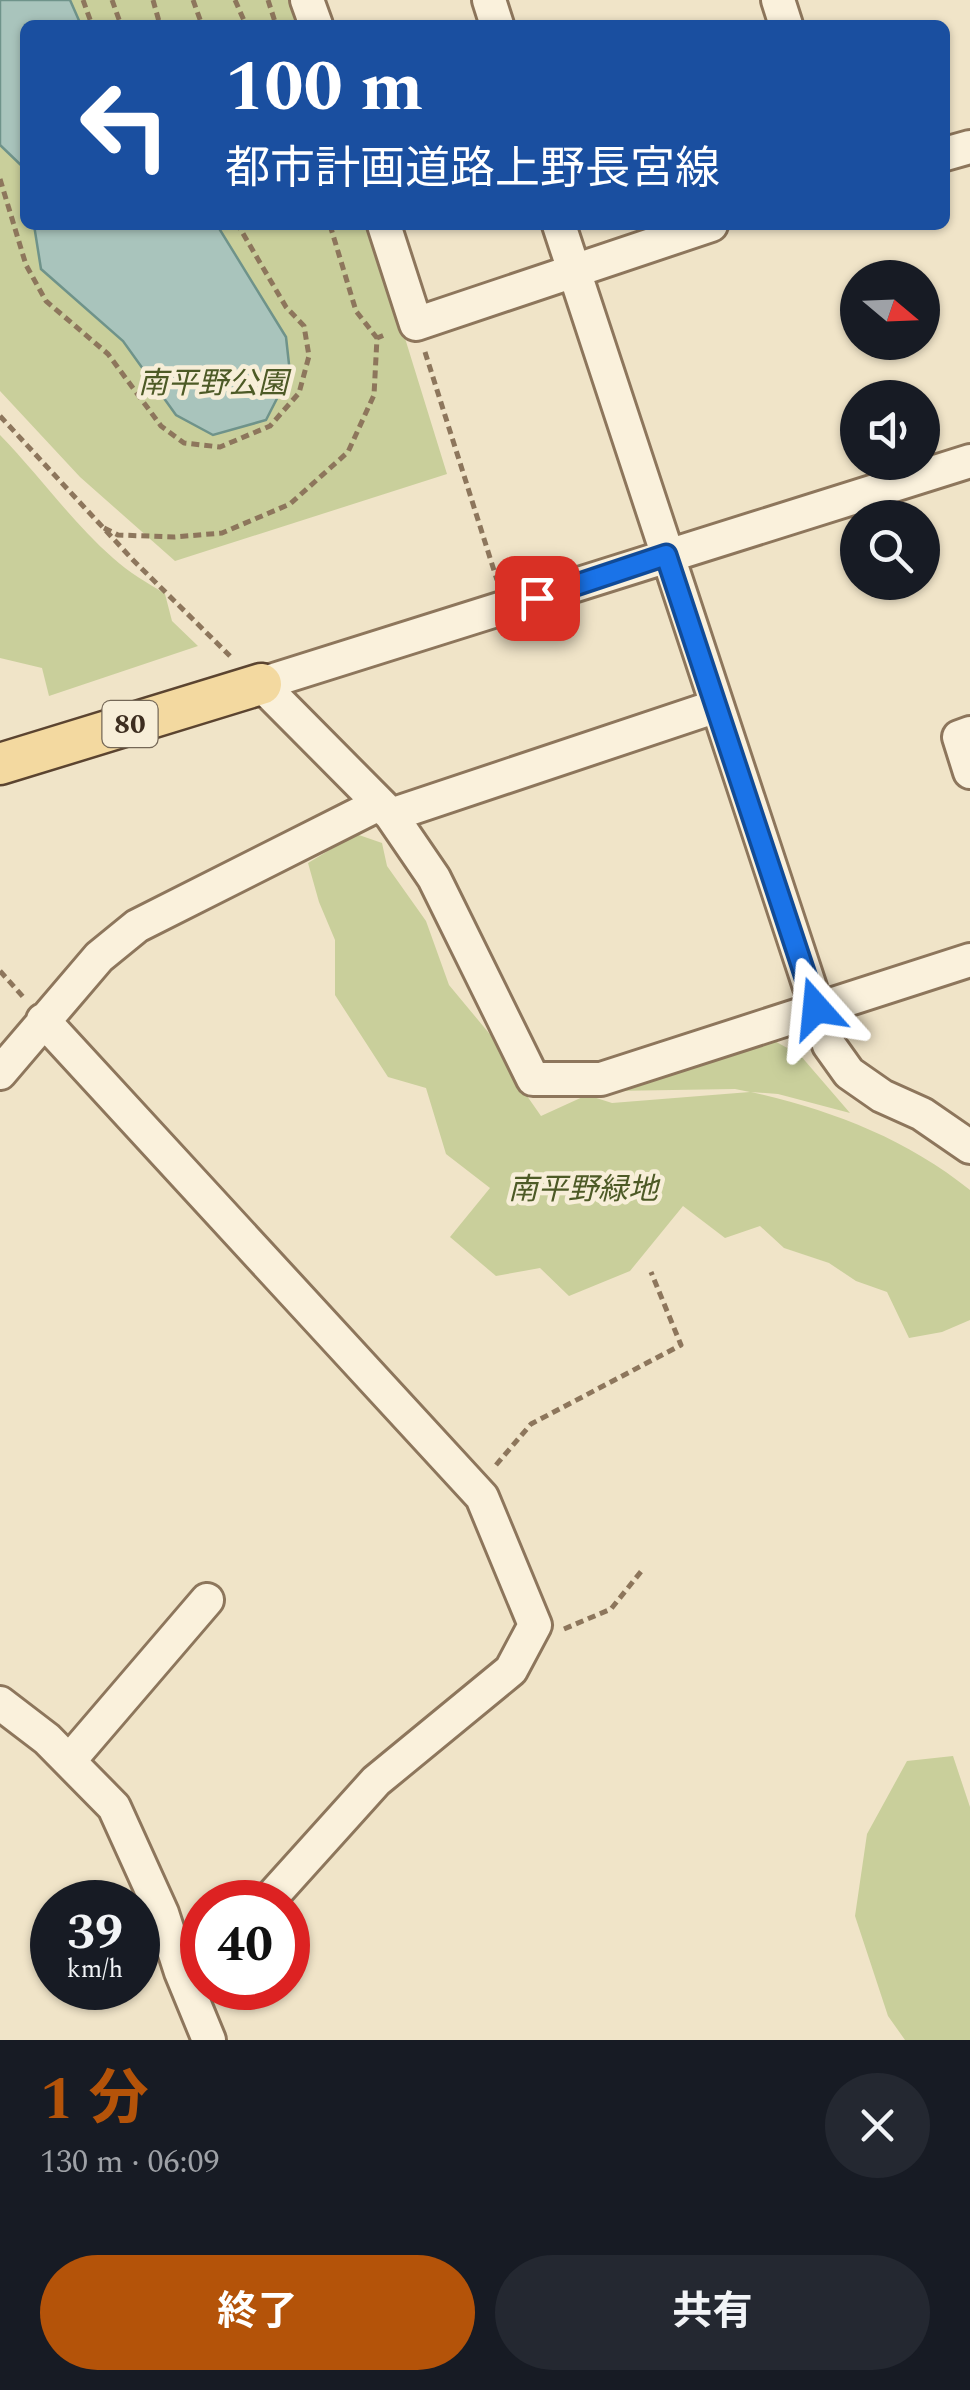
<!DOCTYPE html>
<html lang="ja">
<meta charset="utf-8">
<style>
:root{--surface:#171b24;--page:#242831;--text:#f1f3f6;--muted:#9ea1a6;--accent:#b45309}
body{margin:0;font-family:Spectral,"Noto Sans JP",serif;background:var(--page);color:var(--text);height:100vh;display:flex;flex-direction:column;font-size:38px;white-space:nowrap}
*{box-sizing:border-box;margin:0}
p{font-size:32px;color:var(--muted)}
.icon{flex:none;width:55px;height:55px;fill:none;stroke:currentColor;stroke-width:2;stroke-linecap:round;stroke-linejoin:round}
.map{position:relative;height:2040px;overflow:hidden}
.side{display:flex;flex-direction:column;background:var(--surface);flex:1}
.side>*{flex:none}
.banner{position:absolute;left:20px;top:20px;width:930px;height:210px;border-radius:15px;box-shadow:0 2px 8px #0004;background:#1a4fa0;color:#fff;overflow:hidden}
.needle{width:65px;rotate:109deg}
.controls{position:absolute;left:840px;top:260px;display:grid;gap:20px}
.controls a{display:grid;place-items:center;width:100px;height:100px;border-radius:50%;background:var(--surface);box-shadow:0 2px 8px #0004;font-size:50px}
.speed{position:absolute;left:30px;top:1880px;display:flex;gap:20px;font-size:50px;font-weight:700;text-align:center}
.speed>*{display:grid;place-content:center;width:130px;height:130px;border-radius:50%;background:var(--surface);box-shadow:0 2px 8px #0004;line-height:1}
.speed small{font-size:25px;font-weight:400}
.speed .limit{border:15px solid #d22;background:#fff;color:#111}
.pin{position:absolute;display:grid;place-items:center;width:85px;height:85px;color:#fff;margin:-42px;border-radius:20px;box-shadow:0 5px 15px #0006}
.me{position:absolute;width:110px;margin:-55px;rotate:342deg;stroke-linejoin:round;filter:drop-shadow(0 0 8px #0008)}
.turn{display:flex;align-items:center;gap:35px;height:210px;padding:0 40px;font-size:45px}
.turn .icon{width:130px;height:130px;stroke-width:2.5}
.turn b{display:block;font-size:70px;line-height:85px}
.round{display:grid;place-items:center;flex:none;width:105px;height:105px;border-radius:52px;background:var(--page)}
.overview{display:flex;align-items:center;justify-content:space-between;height:170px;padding:0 40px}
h1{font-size:60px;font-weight:700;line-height:75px;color:var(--accent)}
.primary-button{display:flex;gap:20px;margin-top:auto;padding:20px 40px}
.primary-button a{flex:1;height:115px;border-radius:60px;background:var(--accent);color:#fff;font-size:40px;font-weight:700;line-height:115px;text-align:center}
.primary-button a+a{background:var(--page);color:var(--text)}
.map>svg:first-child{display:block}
</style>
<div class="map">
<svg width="970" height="2040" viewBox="0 0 970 2040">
<rect width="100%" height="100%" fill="#f0e4c8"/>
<path fill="#c9cf9b" d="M0,0H299L307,25H25V225H370L447,474L175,561L80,477L0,391Z
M0,435C39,475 71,521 113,558C128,572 148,583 165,594L172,621L198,646L49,696L42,668L0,658Z
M356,834L382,843L387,866L426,921L449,985L498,1044L511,1073L541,1116L587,1095L612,1103L750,1092L735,1089L611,1091L771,1039L800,1055L850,1113L778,1094L751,1092C831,1110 905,1138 970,1190V1320L942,1332L909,1338L887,1292L856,1281L829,1263L784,1248L760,1226L725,1238L683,1206L630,1271L569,1296L540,1268L496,1276L450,1237L490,1188L446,1154L426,1088L388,1077L335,995V940L319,902L308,863Z
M953,1756L970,1807V2040H905L888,2016L855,1916L867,1834L907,1761Z"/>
<path fill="#a9c4bc" stroke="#6f938a" stroke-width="2.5" d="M0,0H70L81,25H25V169L0,145Z
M34,225H217L286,337L290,373L266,420L213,435L176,415L123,341L41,269Z"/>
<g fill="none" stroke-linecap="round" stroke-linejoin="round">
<g stroke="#8d765c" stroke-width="38">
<path id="minor" d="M307,0L316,25
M489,0L497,25
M778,0L786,25
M945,154L970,147
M384,225L416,324L711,225
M559,225L829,1045L849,1073L882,1096L922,1114L970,1147
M970,461L261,684L391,815L434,878L533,1079H601L970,960
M970,733L959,737L970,772
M391,815L717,706
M43,1020L482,1497L535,1625L511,1670L376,1781L267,1902
M0,1073L99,957L137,926L379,804
M0,1703L47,1739L114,1807L162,1913L181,1972L209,2040
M69,1761L207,1600"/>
</g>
<g stroke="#5b4430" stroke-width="45">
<path id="major" d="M0,764L261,684"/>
</g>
<path stroke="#8d765c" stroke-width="5" stroke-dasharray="8 5" stroke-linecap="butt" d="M83,0L92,25
M112,0L121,25
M153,0L160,25
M193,0L202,25
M235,0L246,25
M268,0L276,25
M0,179L26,265L46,301L108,354L161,426L184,443L220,447L270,426L299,393L309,356L304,326L286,307L238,225
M330,225L356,311L377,338
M425,352L497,580
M0,416L133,560L230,656
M104,528L118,535L174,537L222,533L290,504L348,452L374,395L377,338L387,334
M0,971L25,999
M496,1465L531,1424L681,1345L651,1272
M564,1629L611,1609L643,1569"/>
<use href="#minor" stroke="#faf1dc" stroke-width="32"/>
<use href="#major" stroke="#f3d9a0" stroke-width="40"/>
</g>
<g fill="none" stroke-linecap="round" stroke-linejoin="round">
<g stroke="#114b97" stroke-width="25">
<path id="route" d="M537,598L666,555L816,1008"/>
</g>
<use href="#route" stroke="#1a73e8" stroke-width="18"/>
</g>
<g text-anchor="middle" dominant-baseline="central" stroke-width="9" stroke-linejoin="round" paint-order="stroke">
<rect fill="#f7eed8" stroke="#756857" stroke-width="2.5" x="102.5" y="701" width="55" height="46" rx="8"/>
<g font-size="28" font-weight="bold" fill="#3d2e20">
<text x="130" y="724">80</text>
</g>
<g font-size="30" font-style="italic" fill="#4d5a26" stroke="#f7eed8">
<text x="213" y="384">南平野公園</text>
<text x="583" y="1190">南平野緑地</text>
</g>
</g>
</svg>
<div class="controls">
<a><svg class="needle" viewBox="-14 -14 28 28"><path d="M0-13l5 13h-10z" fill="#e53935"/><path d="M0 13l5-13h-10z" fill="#9ea1a6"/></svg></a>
<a><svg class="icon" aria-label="sound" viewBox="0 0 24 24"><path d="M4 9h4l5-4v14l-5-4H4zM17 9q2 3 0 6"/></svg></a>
<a><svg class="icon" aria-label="search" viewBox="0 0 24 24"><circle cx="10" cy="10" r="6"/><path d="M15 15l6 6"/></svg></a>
</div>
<div class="speed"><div>39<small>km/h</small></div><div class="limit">40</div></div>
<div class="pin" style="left:537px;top:598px;background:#d93025"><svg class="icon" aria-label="arrive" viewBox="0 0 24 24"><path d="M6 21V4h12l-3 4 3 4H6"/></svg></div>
<svg class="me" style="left:816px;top:1008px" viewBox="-20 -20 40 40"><path d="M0-17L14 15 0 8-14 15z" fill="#1a73e8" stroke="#fff" stroke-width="4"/></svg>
<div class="banner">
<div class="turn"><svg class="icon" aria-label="left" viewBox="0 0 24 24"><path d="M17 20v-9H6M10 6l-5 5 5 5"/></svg><div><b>100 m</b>都市計画道路上野長宮線</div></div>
</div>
</div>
<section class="side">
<div class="overview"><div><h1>1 分</h1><p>130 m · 06:09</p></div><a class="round"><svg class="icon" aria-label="close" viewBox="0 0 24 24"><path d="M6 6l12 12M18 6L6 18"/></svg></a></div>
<div class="primary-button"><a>終了</a><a>共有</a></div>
</section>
